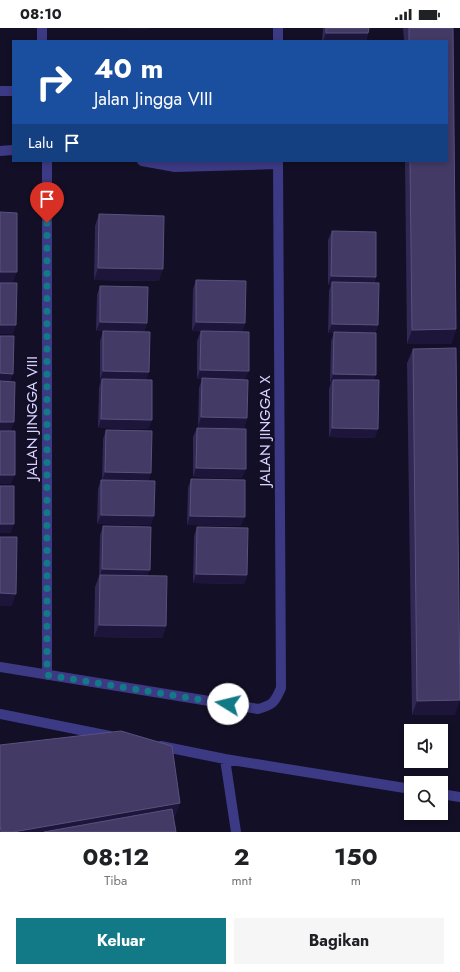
<!DOCTYPE html>
<html lang="id">
<style>
:root{--surface:#fff;--page:#f6f6f6;--text:#202124;--muted:#757577;--accent:#127987}
body{margin:0;font-family:Jost,sans-serif;background:var(--page);color:var(--text);height:100vh;display:flex;flex-direction:column;font-size:15px;white-space:nowrap}
*{box-sizing:border-box;margin:0}
p{font-size:13px;color:var(--muted)}
.icon{flex:none;width:22px;height:22px;fill:none;stroke:currentColor;stroke-width:2;stroke-linecap:round;stroke-linejoin:round}
.map{position:relative;height:804px;overflow:hidden}
.drawer{display:flex;flex-direction:column;background:var(--surface);flex:1}
.drawer>*{flex:none}
.banner{position:absolute;left:12px;top:12px;width:436px;height:122px;border-radius:0px;box-shadow:0 2px 6px #0003;background:#1a4fa0;color:#fff;overflow:hidden}
.buttons{position:absolute;left:404px;top:696px;display:grid;gap:8px}
.buttons a{display:grid;place-items:center;width:44px;height:44px;border-radius:0px;background:var(--surface);box-shadow:0 2px 6px #0003;font-size:20px}
.pin{position:absolute;display:grid;place-items:center;width:34px;height:34px;color:#fff;margin:-41px -17px;border-radius:50% 50% 50% 0;rotate:-45deg;box-shadow:0 0 4px #0007}
.pin .icon{rotate:45deg}
.me{position:absolute;width:44px;margin:-22px;rotate:279deg;stroke-linejoin:round;filter:drop-shadow(0 0 3px #0008)}
.turn{display:flex;align-items:center;gap:14px;height:84px;padding:0 16px;font-size:18px}
.turn .icon{width:52px;height:52px;stroke-width:2.5}
.turn b{display:block;font-size:28px;line-height:34px}
.then{display:flex;align-items:center;height:38px;padding:0 16px;background:#0003;gap:8px;font-size:15px}
.eta{display:flex;justify-content:space-evenly;align-items:center;height:68px;text-align:center}
.eta b{font-size:24px;font-weight:700;line-height:28px}
.action{display:flex;gap:8px;margin-top:auto;padding:8px 16px}
.action a{flex:1;height:46px;border-radius:0px;background:var(--accent);color:#fff;font-size:16px;font-weight:700;line-height:46px;text-align:center}
.action a+a{background:var(--page);color:var(--text)}
.status{display:flex;justify-content:space-between;align-items:center;height:28px;padding:0 20px;background:var(--surface);direction:ltr}
.status svg{height:11px;fill:currentColor}
.map>svg:first-child{display:block}
</style>
<div class="status"><b>08:10</b><svg viewBox="0 0 49 12"><path d="M0 12V9h3v3zM5 12V6h3v6zM10 12V3h3v9zM15 12V0h3v12zM26 1h20v11H26zM47 4h2v5h-2z"/></svg></div>
<div class="map">
<svg width="460" height="804" viewBox="0 0 460 804">
<rect width="100%" height="100%" fill="#130f26"/>
<g fill="none" stroke-linecap="round" stroke-linejoin="round">
<path stroke="#3d3a85" stroke-width="10" d="M42,0V13
M278,0V13
M0,63H13
M0,123L13,122
M47,133V647
M142,133L175,139L278,136
M0,639L258,681C273,677 275,674 281,660L278,133
M0,686L110,708
M161,718L225,731L411,761
M225,731L236,804
M441,766L460,769"/>
</g>
<path fill="#312854" d="M323,0H369L368,5L366,13H322Z
M403,0H453L456,301L451,316H407L405,133H447V13H404Z
M99,186L159,253L94,252L95,198Z
M332,203L376,249L374,255L378,297L375,305L374,352L375,410L329,409V361L331,355H330L331,313L334,305H328L329,263L331,257H328V212Z
M196,252L245,295L242,304L192,303L193,261Z
M100,258L147,295L144,304L96,303L97,267Z
M103,303L146,352L152,392L148,401L98,400L99,360L101,352H100V313Z
M201,303L245,352L247,390L244,400L198,399L199,360L202,351H197V313Z
M413,321L455,687H412L407,335Z
M197,400L242,450L193,449V409Z
M106,402L148,453L151,497L97,496L98,461L101,452H102L103,411Z
M191,451L241,498L187,497L188,460Z
M103,498L148,548L166,598L162,610L94,609L95,559L99,548L100,507Z
M197,499L247,547L244,556L193,555L194,508Z"/>
<path fill="#1d163a" d="M92,0H149L148,1Z
M326,5H368L366,13H323Z
M98,240L163,241L159,253L94,252Z
M0,244H17L12,257L0,256Z
M331,248L376,249L372,258L332,254L331,257H328Z
M100,294L147,295L144,304L96,303Z
M196,294L245,295L242,304L192,303Z
M332,296L378,297L375,306L328,305Z
M0,297H16L13,306H0Z
M456,301L451,316H407L412,302Z
M200,342L249,343L245,352L197,351Z
M103,343L149,344L146,353L100,352Z
M0,345L13,346L10,355H0Z
M333,346L376,347L372,356L333,352L331,355H330Z
M201,389L247,390L244,400L198,399Z
M101,391L152,392L148,401L98,400Z
M0,394H14L11,403H0Z
M332,400L378,401L375,410L329,409Z
M196,440L246,441L242,450L193,449Z
M105,444L151,445L148,454L102,453Z
M0,447H15L11,456H0Z
M101,487L154,488L151,497L97,496Z
M190,488L245,489L241,498L187,497Z
M0,496H14L11,505H0Z
M102,541L150,542L146,551L100,548Z
M196,546L247,547L244,556L193,555Z
M0,565L16,566L12,578H0Z
M99,597L166,598L162,610L94,609Z
M460,672L455,687H412L417,673Z
M180,775L175,789L89,804H13Z"/>
<path fill="#433a66" stroke="#5a527e" d="M326,0H369L368,5H326Z
M409,0H453L456,301L412,302L410,133H447V13H409Z
M0,184L17,185V244H0Z
M99,186L164,188L163,241L98,240Z
M332,203L376,204V249L331,248Z
M196,252L246,253L245,295L196,294Z
M332,254L379,255L378,297L332,296Z
M0,255H17L16,297H0Z
M100,258L148,259L147,295L100,294Z
M103,303L150,304L149,344L103,343Z
M201,303L249,304V343L200,342Z
M334,304L376,305V347L333,346Z
M0,308H14L13,346L0,345Z
M456,320L460,672L417,673L413,321Z
M202,350L248,352L247,390L201,389Z
M102,351L152,352V392L101,391Z
M333,352H379L378,401L332,400Z
M0,353L15,354L14,394H0Z
M197,400L246,401V441L196,440Z
M106,402L152,403L151,445L105,444Z
M0,403H15V447H0Z
M191,451L245,452V489L190,488Z
M101,452L155,453L154,488L101,487Z
M0,458H14V496H0Z
M103,498L151,499L150,542L102,541Z
M197,499L248,500L247,547L196,546Z
M0,509H17L16,566L0,565Z
M100,547L167,548L166,598L99,597Z
M121,703L172,718L180,775L13,804H1L0,796V717Z
M172,781L176,804H44Z"/>
<g fill="none" stroke-linecap="round" stroke-linejoin="round">
<path stroke="#127987" stroke-width="7" stroke-dasharray="0 12.6" d="M47,195V647L228,676"/>
</g>
<g text-anchor="middle" dominant-baseline="central" stroke-width="4" stroke-linejoin="round" paint-order="stroke">
<g font-size="15" fill="#d9d4ff" stroke="#130f26">
<text transform="translate(32 390) rotate(-90)">JALAN JINGGA VIII</text>
<text transform="translate(265 403) rotate(-90)">JALAN JINGGA X</text>
</g>
</g>
</svg>
<div class="buttons">
<a><svg class="icon" aria-label="sound" viewBox="0 0 24 24"><path d="M4 9h4l5-4v14l-5-4H4zM17 9q2 3 0 6"/></svg></a>
<a><svg class="icon" aria-label="search" viewBox="0 0 24 24"><circle cx="10" cy="10" r="6"/><path d="M15 15l6 6"/></svg></a>
</div>
<div class="pin" style="left:47px;top:195px;background:#d93025"><svg class="icon" aria-label="arrive" viewBox="0 0 24 24"><path d="M6 21V4h12l-3 4 3 4H6"/></svg></div>
<svg class="me" style="left:228px;top:676px" viewBox="-20 -20 40 40"><circle r="19" fill="#fff"/><path d="M0-13L10 11 0 6-10 11z" fill="#127987"/></svg>
<div class="banner">
<div class="turn"><svg class="icon" aria-label="right" viewBox="0 0 24 24"><path d="M7 20v-9h11M14 6l5 5-5 5"/></svg><div><b>40 m</b>Jalan Jingga VIII</div></div>
<div class="then">Lalu<svg class="icon" aria-label="arrive" viewBox="0 0 24 24"><path d="M6 21V4h12l-3 4 3 4H6"/></svg></div>
</div>
</div>
<section class="drawer">
<div class="eta">
<div><b>08:12</b><p>Tiba</p></div>
<div><b>2</b><p>mnt</p></div>
<div><b>150</b><p>m</p></div>
</div>
<div class="action"><a>Keluar</a><a>Bagikan</a></div>
</section>
